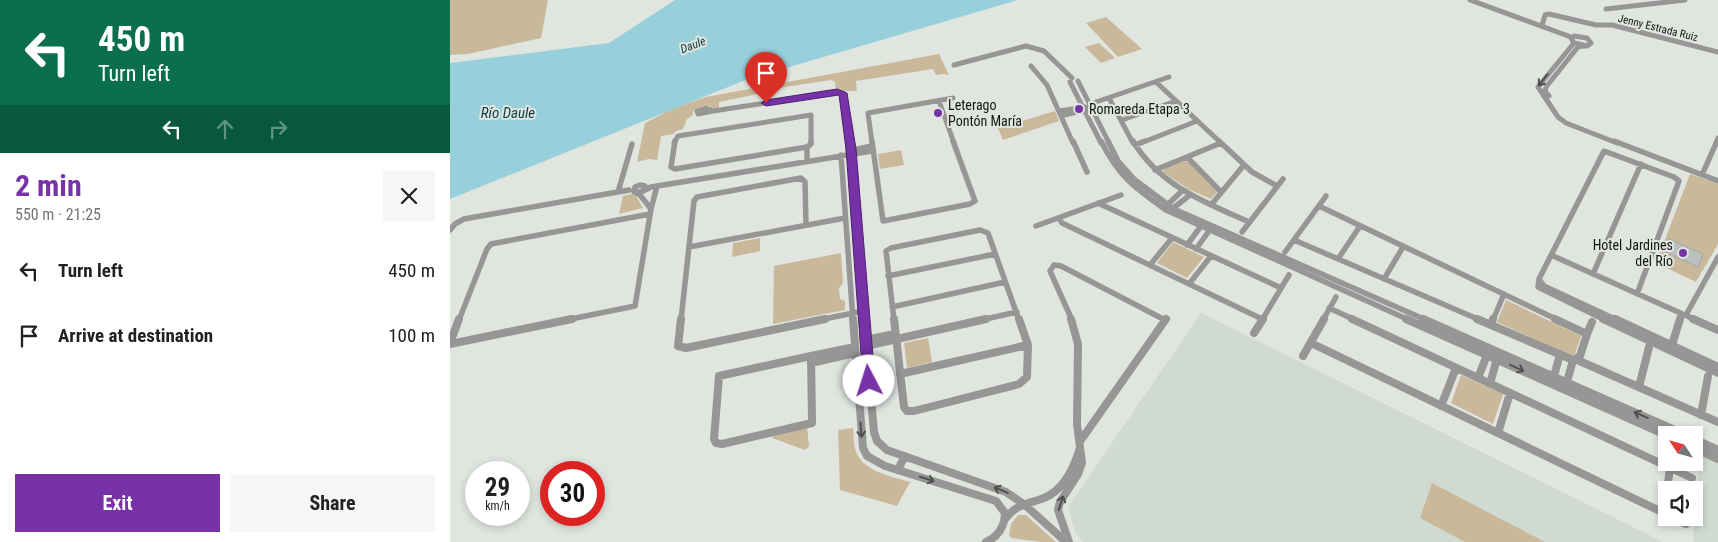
<!DOCTYPE html>
<meta charset="utf-8">
<style>
:root{--surface:#fff;--page:#f6f6f6;--text:#202124;--muted:#757577;--accent:#7632a6}
body{margin:0;font-family:"Roboto Condensed",sans-serif;background:var(--page);color:var(--text);height:100vh;display:flex;flex-direction:column;font-size:19px;white-space:nowrap}
*{box-sizing:border-box;margin:0}
p{font-size:16px;color:var(--muted)}
.icon{flex:none;width:28px;height:28px;fill:none;stroke:currentColor;stroke-width:2;stroke-linecap:round;stroke-linejoin:round}
.map{position:relative;flex:1;overflow:hidden}
.side{display:flex;flex-direction:column;background:var(--surface);width:450px}
.side>*{flex:none}
.hud{background:#0b6e4f;color:#fff;overflow:hidden}
.needle{width:32px;rotate:306deg}
.tools{position:absolute;left:1208px;top:426px;display:grid;gap:10px}
.tools a{display:grid;place-items:center;width:45px;height:45px;border-radius:0px;background:var(--surface);box-shadow:0 2px 8px #0003;font-size:25px}
.speed{position:absolute;left:15px;top:461px;display:flex;gap:10px;font-size:25px;font-weight:700;text-align:center}
.speed>*{display:grid;place-content:center;width:65px;height:65px;border-radius:50%;background:var(--surface);box-shadow:0 2px 8px #0003;line-height:1}
.speed small{font-size:12px;font-weight:400}
.speed .limit{border:8px solid #d22;background:#fff;color:#111}
.pin{position:absolute;display:grid;place-items:center;width:42px;height:42px;color:#fff;margin:-51px -21px;border-radius:50% 50% 50% 0;rotate:-45deg;box-shadow:0 0 5px #0007}
.pin .icon{rotate:45deg}
.me{position:absolute;width:55px;margin:-28px;rotate:355deg;stroke-linejoin:round;filter:drop-shadow(0 0 4px #0008)}
.turn{display:flex;align-items:center;gap:18px;height:105px;padding:0 15px;font-size:22px}
.turn .icon{width:65px;height:65px;stroke-width:2.5}
.turn b{display:block;font-size:35px;line-height:42px}
.lanes{display:flex;align-items:center;height:48px;padding:0 15px;background:#0003;justify-content:center;gap:25px;direction:ltr}
.lanes .off{opacity:.35}
.round{display:grid;place-items:center;flex:none;width:52px;height:52px;border-radius:0px;background:var(--page)}
.head{display:flex;align-items:center;justify-content:space-between;height:85px;padding:0 15px}
h1{font-size:30px;font-weight:700;line-height:38px;color:var(--accent)}
.primary-button{display:flex;gap:10px;margin-top:auto;padding:10px 15px}
.primary-button a{flex:1;height:58px;border-radius:0px;background:var(--accent);color:#fff;font-size:20px;font-weight:700;line-height:58px;text-align:center}
.primary-button a+a{background:var(--page);color:var(--text)}
ul{padding:0;list-style:none}
li{display:flex;align-items:center;gap:15px;height:65px;padding:0 15px}
li div{flex:1}
li b{display:block;font-size:19px}
li em{font-style:normal}
main{display:flex;flex:1;min-height:0}
.map>svg:first-child{display:block}
</style>
<main>
<section class="side">
<div class="hud">
<div class="turn"><svg class="icon" aria-label="left" viewBox="0 0 24 24"><path d="M17 20v-9H6M10 6l-5 5 5 5"/></svg><div><b>450 m</b>Turn left</div></div>
<div class="lanes"><svg class="icon" aria-label="left" viewBox="0 0 24 24"><path d="M17 20v-9H6M10 6l-5 5 5 5"/></svg><svg class="icon off" aria-label="ahead" viewBox="0 0 24 24"><path d="M12 20V5M6 11l6-6 6 6"/></svg><svg class="icon off" aria-label="right" viewBox="0 0 24 24"><path d="M7 20v-9h11M14 6l5 5-5 5"/></svg></div>
</div>
<div class="head"><div><h1>2 min</h1><p>550 m · 21:25</p></div><a class="round"><svg class="icon" aria-label="close" viewBox="0 0 24 24"><path d="M6 6l12 12M18 6L6 18"/></svg></a></div>
<ul>
<li><svg class="icon" aria-label="left" viewBox="0 0 24 24"><path d="M17 20v-9H6M10 6l-5 5 5 5"/></svg><div><b>Turn left</b></div><em>450 m</em></li>
<li><svg class="icon" aria-label="arrive" viewBox="0 0 24 24"><path d="M6 21V4h12l-3 4 3 4H6"/></svg><div><b>Arrive at destination</b></div><em>100 m</em></li>
</ul>
<div class="primary-button"><a>Exit</a><a>Share</a></div>
</section>
<div class="map">
<svg width="1268" height="542" viewBox="0 0 1268 542">
<rect width="100%" height="100%" fill="#e0e5e0"/>
<path fill="#d0dad0" d="M751,313L917,395L1213,542H633L625,532L618,507Z
M1250,455L1268,463V542H1243Z"/>
<path fill="#cab89b" d="M0,0H98L91,38L18,54L0,55Z
M656,17L692,49L668,57L636,23Z
M649,43L665,58L651,63L635,47Z
M489,54L499,75L494,74L486,75L483,69L406,81L407,91C399,92 394,90 386,90L385,82L381,80L328,88V90L269,102V108L262,109L260,106C253,105 249,107 243,111V115L237,119L233,129L226,131L223,134L211,136L207,160L199,159L187,162L195,123L222,109L256,97Z
M605,111L609,121L553,140L548,128Z
M451,150L454,165L430,169L428,154Z
M734,161L738,162L767,192L761,199L738,189L713,172L714,169Z
M1240,174L1268,184V244L1246,282L1206,263Z
M182,194L186,196L193,208L169,214L173,196Z
M310,238V251L282,257L283,243Z
M723,242L754,257L737,278L707,263Z
M391,253L393,283L389,288L390,299L395,301V310L323,324L324,266Z
M1056,300L1131,336L1125,354L1121,356L1047,322Z
M478,338L482,362L457,368L454,343Z
M1011,375L1053,394L1043,424L1001,403Z
M357,426L359,446L355,450L322,438L325,434Z
M403,428C404,434 403,442 405,448C410,471 440,476 460,482L447,506L390,490L388,430Z
M982,483L1095,542H1015L970,518Z
M568,515H576L606,542H591L561,538L559,535L561,524Z"/>
<path fill="#97d0da" d="M225,0H568L298,79L0,199V63L159,43Z"/>
<path fill="#bac0be" stroke="#a2a9a7" d="M1219,239L1253,254L1248,267L1213,251Z"/>
<g fill="none" stroke-linecap="round" stroke-linejoin="round">
<path stroke="#969694" stroke-width="5" d="M1020,0L1121,37
M1156,9L1235,0
M1092,26L1095,15L1099,14L1146,25H1162L1268,52
M1124,36L1137,38L1141,43L1137,46L1124,43L1121,38Z
M1124,43L1088,87L1108,117L1116,123L1167,143
M504,65L576,46L594,51L622,78
M581,66L597,85L623,143
M628,81L659,143
M620,82L651,143
M706,82L771,143
M1099,96L1095,91L1096,87L1128,47L1133,46
M659,98L683,143
M489,101L504,143
M646,102L719,77
M256,108L263,111L248,114L247,111Z
M263,111L387,92L393,93L400,143
M609,111L636,107
M611,116L638,109
M672,120L726,101
M224,143L228,136L361,115V143
M422,143L418,113L503,98
M691,143L747,121
M1266,143L1268,138"/>
<path stroke="#969694" stroke-width="5.5" d="M225,141L221,167L225,169L357,147
M400,141L414,320
M422,141L433,221L520,204L525,201L503,141
M623,141L637,172
M651,141C669,177 685,188 716,210L959,320
M658,141L668,161L685,180L724,209L976,320
M683,141C709,185 754,202 799,222
M769,141L802,172L827,186
M1164,141L1268,181
M685,145L695,141
M357,147V160
M357,147L361,144V141
M398,151L422,146
M391,155L403,320
M737,157L771,192
M705,170L771,143
M1252,175L1267,141
M190,185L195,186V189L190,192H184L185,187Z
M193,191L201,187L422,151
M168,192L182,144
M186,193L190,195L201,209
M648,203L831,288
M761,205L794,165
M716,206L733,190
M869,206L1108,320
M722,209L740,195
M609,218L612,223L812,319
M586,226L671,195
M0,230L5,224L14,219L179,190
M792,232L833,179
M844,240L1030,320
M737,245L751,226L758,225L759,231L746,249
M239,247L395,218
M835,252L876,196
M1101,255L1246,320
M888,259L910,226
M700,265L722,238
M1143,274L1191,164
M438,276L545,254
M934,279L953,247
M1089,279L1094,286L1167,320
M739,284L761,256
M442,307L555,282
M879,308L905,320
M1236,315L1268,257
M9,320L37,249L41,244L200,214
M116,320L185,306L201,209L207,186
M231,320L244,201L247,197L351,178L355,182L356,225
M369,320L413,311
M444,320L436,251L441,248L530,230L538,233L569,320
M531,320L567,312
M622,320L600,271L604,265L611,266L715,320
M812,320L839,275
M873,320L886,297
M1043,320L1054,294
M1155,320L1088,287L1089,279L1154,151L1224,177L1229,181L1187,294
M1229,320L1231,314"/>
<path stroke="#969694" stroke-width="8" d="M231,319L228,346L236,348L375,319
M403,319L413,448L417,456L435,466L546,501L555,513C555,526 548,537 536,542
M414,319L424,432L427,441L437,450L556,492L575,505L616,542
M444,319L454,407L457,411H464L569,384L577,377L578,345L569,319
M902,319L1242,478
M956,319L1216,435
M973,319L1236,435
M1027,319L1123,360L1125,359L1268,422
M1105,319L1137,334L1130,356L1125,359
M1153,319L1268,373
M1165,319L1268,367
M1243,319L1268,330
M1041,324L1043,319
M804,333L813,319
M1137,334L1142,322
M415,340L445,334
M0,343L9,319
M861,343L1216,514
M0,344L122,319
M416,346L536,319
M1221,348L1230,319
M361,356L362,423L272,444L266,443L264,439L269,376Z
M361,356L405,347
M853,356L874,319
M361,363L405,353
M450,374L578,345
M1028,378L1037,355L1040,353
M1105,379L1104,376L1110,354
M1114,383L1117,382L1123,360
M1040,384L1047,358
M1189,387L1199,347
M991,406L1006,368
M1251,415L1258,376
M1048,433L1060,393
M1244,439L1268,450
M631,440L716,319
M1244,448L1268,459
M448,470L454,457
M1217,490L1220,468
M1214,513L1216,494
M556,518C566,504 579,504 594,498C614,490 624,468 630,448
M1223,518L1236,524
M619,542L608,510L610,502L628,474L632,463L627,424L628,344L621,319"/>
</g>
<defs><path id="oneway-shaft" d="M-6 0H5M1.5-3L5.5 0L1.5 3" fill="none" stroke-width="1.6" stroke-linecap="round" stroke-linejoin="round" transform="scale(1.25)"/></defs>
<g stroke="#4e504e">
<use href="#oneway-shaft" transform="translate(1093 80) rotate(128)"/>
<use href="#oneway-shaft" transform="translate(1067 368) rotate(25)"/>
<use href="#oneway-shaft" transform="translate(1191 415) rotate(-156)"/>
<use href="#oneway-shaft" transform="translate(411 430) rotate(86)"/>
<use href="#oneway-shaft" transform="translate(477 479) rotate(17)"/>
<use href="#oneway-shaft" transform="translate(551 490) rotate(-158)"/>
<use href="#oneway-shaft" transform="translate(611 503) rotate(-72)"/>
</g>
<path fill="#7632a6" stroke="#4d206c" d="M387,89L397,93L406,149L425,381L424,385L419,386L414,385L413,381L396,149L389,95L316,106L311,103L316,100Z"/>
<g fill="#7632a6" stroke="#e0e5e0" stroke-width="2">
<circle cx="629" cy="109" r="5"/>
<circle cx="488" cy="113" r="5"/>
<circle cx="1233" cy="253" r="5"/>
</g>
<g text-anchor="middle" dominant-baseline="central" stroke-width="4" stroke-linejoin="round" paint-order="stroke">
<g font-size="11" fill="#141614" stroke="#e0e5e0">
<text transform="translate(1208 28) rotate(14)">Jenny Estrada Ruiz</text>
</g>
<g font-size="12" font-style="italic" fill="#0c4048" stroke="#e0e5e0">
<text transform="translate(243 45) rotate(-21)">Daule</text>
</g>
<g font-size="14" fill="#141614" stroke="#e0e5e0" text-anchor="start">
<text x="498" y="105">Leterago<tspan x="498" dy="16">Pontón María</tspan></text>
<text x="639" y="109">Romareda Etapa 3</text>
<text x="1223" y="245" text-anchor="end">Hotel Jardines<tspan x="1223" dy="16">del Río</tspan></text>
</g>
<g font-size="15" font-style="italic" fill="#0c4048" stroke="#e0e5e0">
<text x="58" y="113">Río Daule</text>
</g>
</g>
</svg>
<div class="tools">
<a><svg class="needle" viewBox="-14 -14 28 28"><path d="M0-13l5 13h-10z" fill="#e53935"/><path d="M0 13l5-13h-10z" fill="#757577"/></svg></a>
<a><svg class="icon" aria-label="sound" viewBox="0 0 24 24"><path d="M4 9h4l5-4v14l-5-4H4zM17 9q2 3 0 6"/></svg></a>
</div>
<div class="speed"><div>29<small>km/h</small></div><div class="limit">30</div></div>
<div class="pin" style="left:316px;top:103px;background:#d93025"><svg class="icon" aria-label="arrive" viewBox="0 0 24 24"><path d="M6 21V4h12l-3 4 3 4H6"/></svg></div>
<svg class="me" style="left:419px;top:381px" viewBox="-20 -20 40 40"><circle r="19" fill="#fff"/><path d="M0-13L10 11 0 6-10 11z" fill="#7632a6"/></svg>
</div>
</main>
